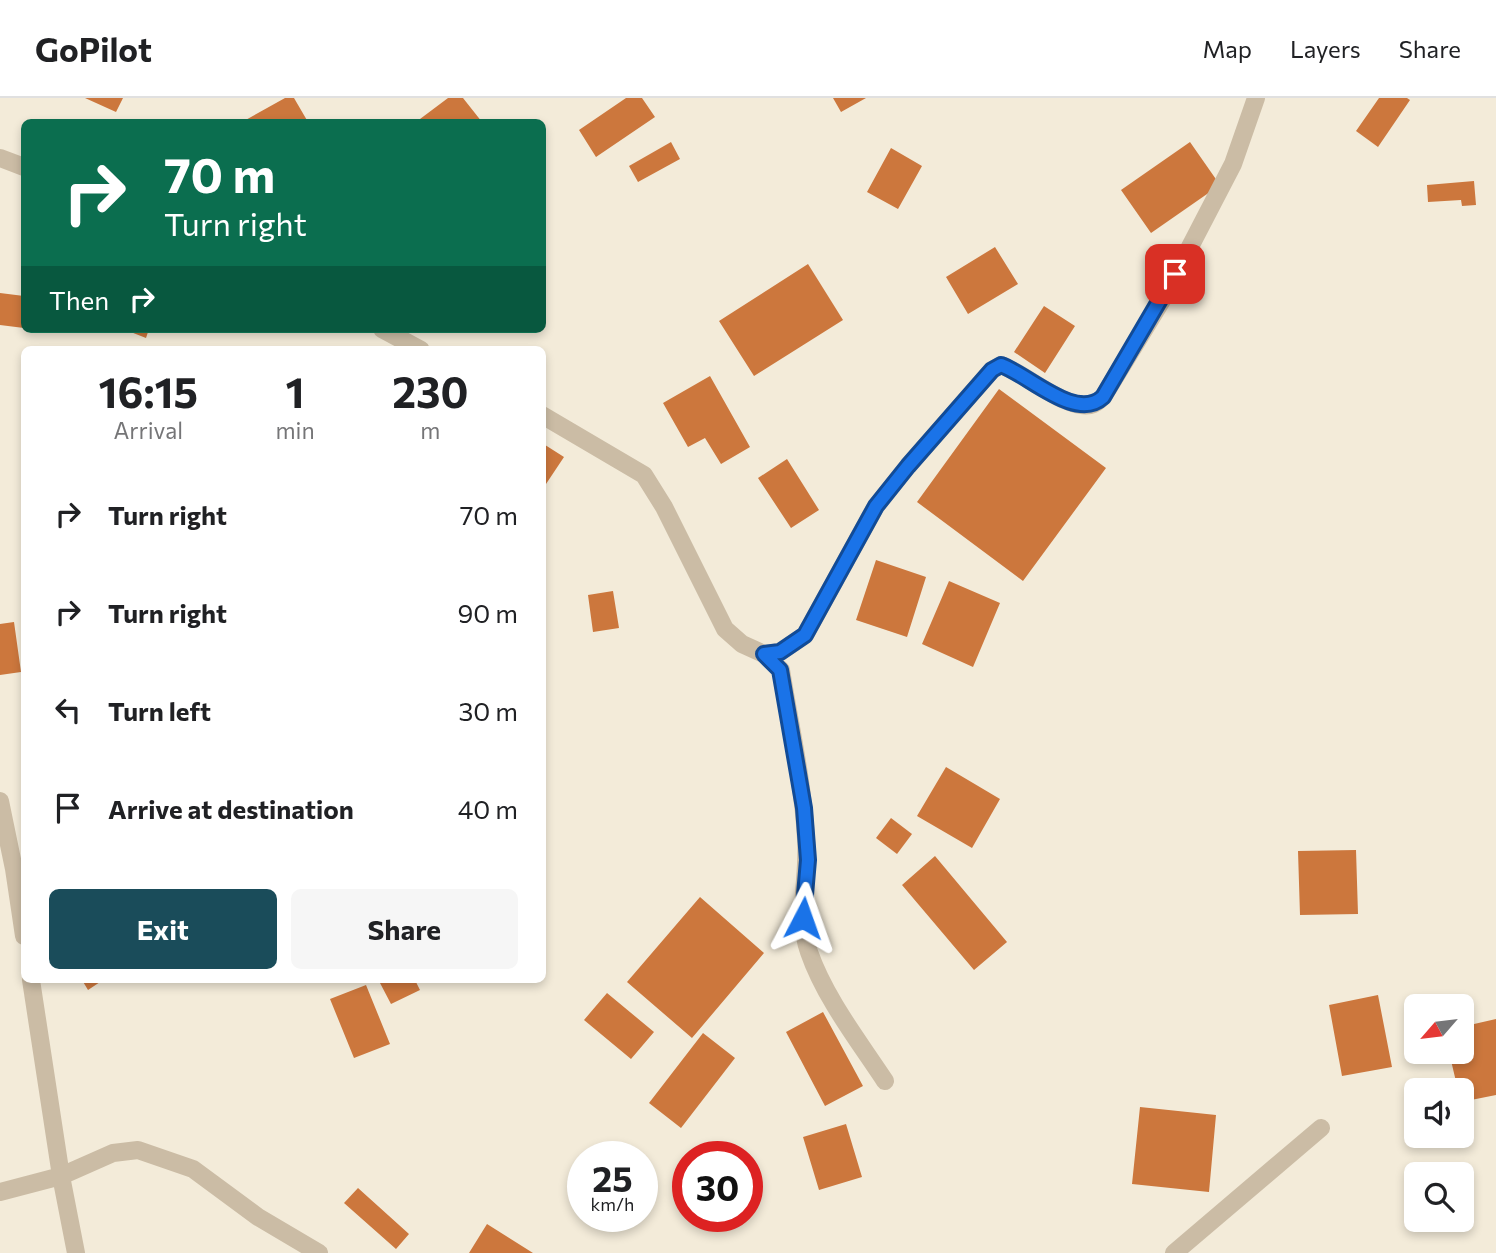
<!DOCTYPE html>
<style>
:root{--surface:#fff;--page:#f6f6f6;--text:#202124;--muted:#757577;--line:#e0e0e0;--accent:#1a4c5a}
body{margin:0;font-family:Commissioner,sans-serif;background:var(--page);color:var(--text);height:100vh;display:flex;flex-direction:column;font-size:26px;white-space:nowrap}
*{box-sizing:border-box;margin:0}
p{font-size:23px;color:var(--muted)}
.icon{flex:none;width:38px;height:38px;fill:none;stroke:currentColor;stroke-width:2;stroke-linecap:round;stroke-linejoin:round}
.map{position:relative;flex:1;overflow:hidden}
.drawer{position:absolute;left:21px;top:248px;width:525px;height:637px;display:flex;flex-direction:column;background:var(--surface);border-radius:10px;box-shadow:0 4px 10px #0003}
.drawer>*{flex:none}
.hud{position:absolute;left:21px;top:21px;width:525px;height:214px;border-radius:10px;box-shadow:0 4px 10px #0003;background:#0b6e4f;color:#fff;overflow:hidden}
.needle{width:46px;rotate:242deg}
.buttons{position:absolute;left:1404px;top:896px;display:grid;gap:14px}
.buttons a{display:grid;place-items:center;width:70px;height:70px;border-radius:10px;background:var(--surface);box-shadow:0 4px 10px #0003;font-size:35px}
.speed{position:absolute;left:567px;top:1043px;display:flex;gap:14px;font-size:35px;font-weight:700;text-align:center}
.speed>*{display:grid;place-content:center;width:91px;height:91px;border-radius:50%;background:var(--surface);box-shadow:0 4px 10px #0003;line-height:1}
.speed small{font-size:18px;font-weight:400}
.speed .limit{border:10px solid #d22;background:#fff;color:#111}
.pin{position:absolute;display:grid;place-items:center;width:60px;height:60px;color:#fff;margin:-30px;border-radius:14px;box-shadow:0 4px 10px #0006}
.me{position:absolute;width:77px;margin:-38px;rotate:4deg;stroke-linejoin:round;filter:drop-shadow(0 0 5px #0008)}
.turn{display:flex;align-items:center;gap:24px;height:147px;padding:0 28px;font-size:32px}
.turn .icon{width:91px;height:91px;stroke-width:2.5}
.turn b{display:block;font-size:49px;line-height:60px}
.then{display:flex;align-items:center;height:66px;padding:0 28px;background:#0003;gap:14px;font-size:26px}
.eta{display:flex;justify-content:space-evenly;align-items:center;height:119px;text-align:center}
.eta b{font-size:42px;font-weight:700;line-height:49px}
.button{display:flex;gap:14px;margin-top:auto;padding:14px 28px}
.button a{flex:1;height:80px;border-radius:10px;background:var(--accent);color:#fff;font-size:28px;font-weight:700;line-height:80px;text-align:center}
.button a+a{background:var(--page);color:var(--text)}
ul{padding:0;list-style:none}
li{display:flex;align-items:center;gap:21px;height:98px;padding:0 28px}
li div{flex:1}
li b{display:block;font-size:26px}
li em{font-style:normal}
header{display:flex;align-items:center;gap:42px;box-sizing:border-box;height:98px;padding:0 35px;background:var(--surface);border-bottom:2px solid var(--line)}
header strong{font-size:33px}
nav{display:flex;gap:38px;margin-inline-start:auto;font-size:24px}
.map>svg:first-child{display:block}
</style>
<header>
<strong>GoPilot</strong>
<nav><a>Map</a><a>Layers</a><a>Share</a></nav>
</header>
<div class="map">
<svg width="1496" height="1155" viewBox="0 0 1496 1155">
<rect width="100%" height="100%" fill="#f3ebd9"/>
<path fill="#cc773d" d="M85,0H123L116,14Z
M285,0H294L308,24H242Z
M448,0H463L482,24H416Z
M626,0H642L655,19L596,59L579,32Z
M833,0H866L841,14Z
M1379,0H1407L1410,2L1378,49L1356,33Z
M671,44L680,61L638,84L629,68Z
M1190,44L1220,87L1151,135L1121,92Z
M891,50L922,68L898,111L867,94Z
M1474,83L1476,107L1462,108L1461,102L1428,104L1427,87Z
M995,149L1018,186L968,216L946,179Z
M808,166L843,222L754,278L719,223Z
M0,195L24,198V230L0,227Z
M1044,208L1075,228L1045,275L1014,254Z
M123,231H149L146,240Z
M710,278L750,349L721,366L705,340L688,349L663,305Z
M999,291L1106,370L1023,483L917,404Z
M542,345L564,359L542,392Z
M787,361L819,412L791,430L758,380Z
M876,462L926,479L907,539L856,522Z
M949,483L1000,505L973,569L922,546Z
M613,493L619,530L593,534L588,497Z
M14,524L21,574L0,577V526Z
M946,669L1000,701L972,750L917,718Z
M891,720L912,736L897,756L876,740Z
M1356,752L1358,816L1300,817L1298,753Z
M935,758L1007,844L974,872L902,787Z
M700,799L764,855L692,940L627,884Z
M82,882H103L88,892Z
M386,882H415L420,892L391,906L380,885Z
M366,887L390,946L354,960L330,901Z
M607,895L654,934L631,961L584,922Z
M1378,897L1392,969L1342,978L1329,907Z
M823,914L863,988L825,1008L786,934Z
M1496,921V997L1461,1004V992H1458L1449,954H1461V929Z
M703,935L735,960L681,1030L649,1005Z
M1140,1009L1216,1017L1209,1094L1132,1086Z
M846,1026L862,1079L819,1092L803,1039Z
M358,1090L409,1136L396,1151L344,1105Z
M487,1126L533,1155H469Z"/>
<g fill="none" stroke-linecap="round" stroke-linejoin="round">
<path stroke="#cbbca5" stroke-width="18" d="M0,60L24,69
M382,231L421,252
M542,317L644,377L664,409L725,531L742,546L764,556L780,554L805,537L876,408L908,368L992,272L1001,267C1025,275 1070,316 1094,306C1096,306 1102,300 1103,299L1164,199L1233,66L1256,0
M764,556L781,572C790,628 803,684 806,741C809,778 796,819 809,854C825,900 858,942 885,983
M0,703L14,771L24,838
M31,882L61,1078L76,1155
M0,1094L61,1078L113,1055L138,1052L193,1071L258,1119L319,1155
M1174,1155L1321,1030"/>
</g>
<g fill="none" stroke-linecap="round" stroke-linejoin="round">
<g stroke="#114b97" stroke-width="18">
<path id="route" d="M803,820L808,762L804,710L780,572L764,556L780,554L805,537L876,408L908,368L992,272L1001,267C1029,277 1076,324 1103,299L1175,176"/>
</g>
<use href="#route" stroke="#1a73e8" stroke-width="12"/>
</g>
</svg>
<div class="buttons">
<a><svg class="needle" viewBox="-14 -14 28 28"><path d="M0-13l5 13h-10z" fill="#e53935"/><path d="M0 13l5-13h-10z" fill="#757577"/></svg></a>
<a><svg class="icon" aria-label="sound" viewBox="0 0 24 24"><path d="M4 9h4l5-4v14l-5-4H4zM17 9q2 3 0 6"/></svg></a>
<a><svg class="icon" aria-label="search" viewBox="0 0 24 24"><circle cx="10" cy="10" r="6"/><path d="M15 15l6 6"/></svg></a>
</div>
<div class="speed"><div>25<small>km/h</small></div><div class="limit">30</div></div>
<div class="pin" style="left:1175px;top:176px;background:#d93025"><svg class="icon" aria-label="arrive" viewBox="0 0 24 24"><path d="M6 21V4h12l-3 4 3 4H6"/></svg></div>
<svg class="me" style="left:803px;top:820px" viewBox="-20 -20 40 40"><path d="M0-17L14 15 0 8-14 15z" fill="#1a73e8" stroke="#fff" stroke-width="4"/></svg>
<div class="hud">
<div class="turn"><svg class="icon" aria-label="right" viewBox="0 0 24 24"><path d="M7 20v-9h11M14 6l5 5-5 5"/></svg><div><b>70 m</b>Turn right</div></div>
<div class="then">Then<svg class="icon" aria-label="right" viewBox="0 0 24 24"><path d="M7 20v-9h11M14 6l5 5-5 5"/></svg></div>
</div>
<section class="drawer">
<div class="eta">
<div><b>16:15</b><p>Arrival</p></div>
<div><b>1</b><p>min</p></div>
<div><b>230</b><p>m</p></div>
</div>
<ul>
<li><svg class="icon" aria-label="right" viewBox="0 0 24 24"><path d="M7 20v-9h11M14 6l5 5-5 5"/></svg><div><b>Turn right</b></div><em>70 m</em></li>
<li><svg class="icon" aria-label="right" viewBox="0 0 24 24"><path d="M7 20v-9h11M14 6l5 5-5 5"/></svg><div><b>Turn right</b></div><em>90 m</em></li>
<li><svg class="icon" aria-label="left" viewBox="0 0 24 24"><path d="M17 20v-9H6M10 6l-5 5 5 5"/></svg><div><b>Turn left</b></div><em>30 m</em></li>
<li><svg class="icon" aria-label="arrive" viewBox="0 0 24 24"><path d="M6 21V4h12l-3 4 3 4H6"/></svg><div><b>Arrive at destination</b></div><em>40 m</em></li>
</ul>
<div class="button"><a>Exit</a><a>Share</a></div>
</section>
</div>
